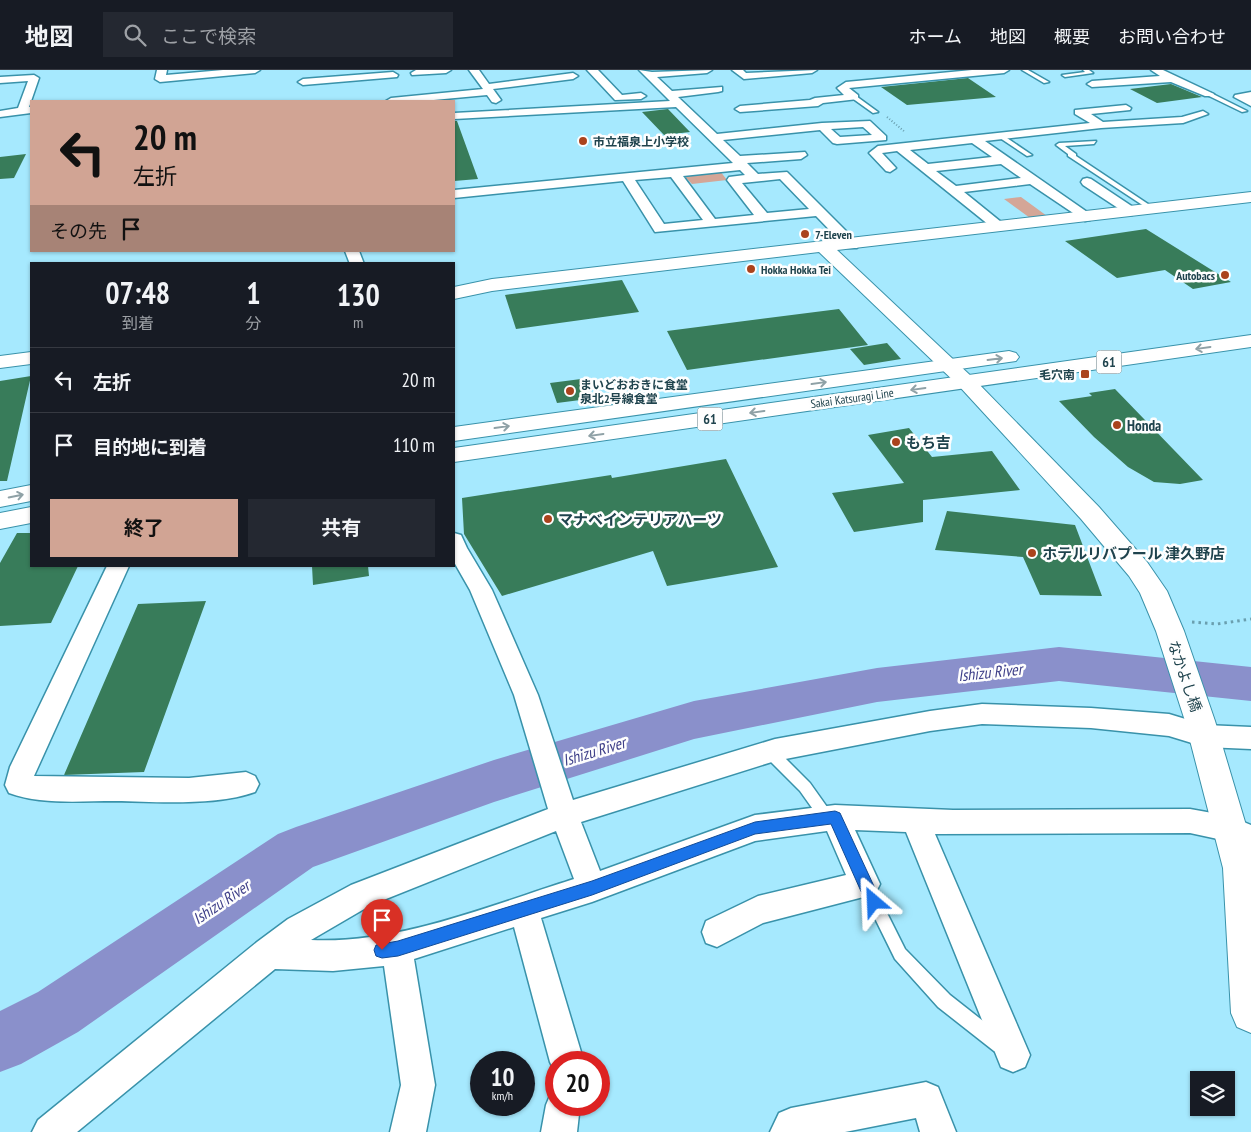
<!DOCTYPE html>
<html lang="ja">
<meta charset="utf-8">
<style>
:root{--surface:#171b24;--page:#242831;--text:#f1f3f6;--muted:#9ea1a6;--line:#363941;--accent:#d1a494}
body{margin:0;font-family:"PT Sans Narrow","Noto Sans JP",sans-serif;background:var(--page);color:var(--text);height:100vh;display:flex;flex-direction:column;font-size:19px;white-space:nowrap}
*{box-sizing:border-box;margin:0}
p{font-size:16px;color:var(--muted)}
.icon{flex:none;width:28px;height:28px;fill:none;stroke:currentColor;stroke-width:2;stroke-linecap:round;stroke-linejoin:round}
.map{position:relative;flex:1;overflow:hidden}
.details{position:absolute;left:30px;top:192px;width:425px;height:305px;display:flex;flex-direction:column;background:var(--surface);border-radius:0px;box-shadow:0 1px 4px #0004}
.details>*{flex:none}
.hud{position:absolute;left:30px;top:30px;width:425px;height:152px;border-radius:0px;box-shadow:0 1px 4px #0004;background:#d1a494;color:#111;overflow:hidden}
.tools{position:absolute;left:1190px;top:1001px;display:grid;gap:10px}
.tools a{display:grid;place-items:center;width:45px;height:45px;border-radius:0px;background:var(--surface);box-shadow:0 1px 4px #0004;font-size:25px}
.speed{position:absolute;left:470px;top:981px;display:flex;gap:10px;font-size:25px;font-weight:700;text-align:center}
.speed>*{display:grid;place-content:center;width:65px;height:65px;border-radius:50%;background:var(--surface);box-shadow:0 1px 4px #0004;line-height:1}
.speed small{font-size:12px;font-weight:400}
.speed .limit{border:8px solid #d22;background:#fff;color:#111}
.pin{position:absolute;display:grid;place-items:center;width:42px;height:42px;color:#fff;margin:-51px -21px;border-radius:50% 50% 50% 0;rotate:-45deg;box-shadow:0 0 5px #0007}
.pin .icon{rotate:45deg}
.me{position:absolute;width:55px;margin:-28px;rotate:334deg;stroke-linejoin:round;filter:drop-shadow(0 0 4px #0008)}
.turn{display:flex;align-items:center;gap:18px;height:105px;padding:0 20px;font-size:22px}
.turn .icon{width:65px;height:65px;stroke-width:2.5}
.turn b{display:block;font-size:35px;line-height:42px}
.then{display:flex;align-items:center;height:48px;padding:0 20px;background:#0003;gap:10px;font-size:19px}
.eta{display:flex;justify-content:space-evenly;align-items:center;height:85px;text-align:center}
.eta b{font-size:30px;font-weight:700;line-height:35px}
.primary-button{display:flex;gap:10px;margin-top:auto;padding:10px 20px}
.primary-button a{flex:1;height:58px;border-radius:0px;background:var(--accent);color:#111;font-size:20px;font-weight:700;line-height:58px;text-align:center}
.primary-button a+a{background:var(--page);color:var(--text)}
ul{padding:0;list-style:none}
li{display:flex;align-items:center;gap:15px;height:65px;padding:0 20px;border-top:1px solid var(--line)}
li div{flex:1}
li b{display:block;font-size:19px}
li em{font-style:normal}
header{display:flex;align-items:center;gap:30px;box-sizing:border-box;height:70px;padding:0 25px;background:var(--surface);border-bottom:1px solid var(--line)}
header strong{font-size:24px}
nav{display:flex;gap:28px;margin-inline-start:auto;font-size:18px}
.search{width:350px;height:45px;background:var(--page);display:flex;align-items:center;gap:12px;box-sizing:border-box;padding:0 18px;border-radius:0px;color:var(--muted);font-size:19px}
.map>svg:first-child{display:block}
</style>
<header>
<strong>地図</strong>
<div class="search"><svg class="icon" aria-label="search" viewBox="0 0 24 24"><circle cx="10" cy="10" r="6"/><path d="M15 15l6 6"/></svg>ここで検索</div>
<nav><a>ホーム</a><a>地図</a><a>概要</a><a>お問い合わせ</a></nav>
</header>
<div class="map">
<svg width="1251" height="1062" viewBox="0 0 1251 1062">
<rect width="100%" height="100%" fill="#a6e9fe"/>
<path fill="#d4a697" d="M720,101L727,110L692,114L685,107Z
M1021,127L1047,146L1030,148L1004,129Z"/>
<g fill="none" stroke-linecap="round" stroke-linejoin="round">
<path fill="#8a90cb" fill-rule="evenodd" d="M1059,577L1251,597V631L1059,611L877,632L694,669L494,732L313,797L78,962L21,994L0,1002V941L38,922L278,764L296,757L494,690L694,631L877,598Z"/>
</g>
<path fill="#387c5a" d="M968,8L996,27L907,35L881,17Z
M1171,14L1202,27L1157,33L1130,19Z
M668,39L690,62L664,65L642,42Z
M454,51H457L478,109L454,111Z
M26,84L14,108L0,109V87Z
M1146,159L1231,212L1193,219L1165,200L1117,208L1065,171Z
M622,210L639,242L516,259L505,225Z
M839,239L868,275L687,300L667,261Z
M887,273L901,289L864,295L850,279Z
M31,306L7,411H0V311Z
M581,309L588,329L557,333L550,313Z
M1115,319L1203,410L1180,414L1154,412L1128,397L1094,367L1059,331L1092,326L1089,323Z
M909,358L932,387L992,381L1020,420L923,430V452L854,462L832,423L904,413L868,365Z
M726,389L778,497L667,516L653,481L502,526L464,464L462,428L611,405L612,408Z
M947,441L1075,455L1102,526L1040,525L1023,487L935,480Z
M17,463H31V496H78L51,553L0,556V493Z
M312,496H368L369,506L313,515Z
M206,531L144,702L64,705L138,534Z"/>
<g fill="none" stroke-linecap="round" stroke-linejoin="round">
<g stroke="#3992aa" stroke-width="3">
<path id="service" d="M1022,0H1028L1049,12L1044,13Z
M1083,0H1089L1093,3L1065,7L1062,5L1085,2Z
M1207,23H1211L1247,41L1242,42L1207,25Z
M852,26H856L878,42L873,43L852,28Z
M1000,66H1004L1032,85L1027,86L1000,68Z
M1096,71L1094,74L1065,76L1076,84V86L1154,138V140H1150L1068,86V84L1056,75L1059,73Z
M770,676L775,678L810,713L832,744L834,748L832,752L827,754L822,752L800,721L765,686L763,682L765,678Z
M865,807L870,809L905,879L950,925L1006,969L1008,975L1006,981L1000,983L994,981L938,937L895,889L858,814L860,809Z"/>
</g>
<g stroke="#3992aa" stroke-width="3">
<path id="minor" d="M157,0H167L166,5L223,0H260L255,3L160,12L155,9Z
M416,0H451L446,3L412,5L411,3Z
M469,0H479L489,14L573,3L578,6L573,9L493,19L501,30L496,33L492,32L487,25L423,31H386L391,28L483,19Z
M587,0H598L622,25L641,23L646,26L641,29L615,30Z
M639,0L652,2L712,0L707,3L657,7L672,21L722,17V21L718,22L678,27L717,64L822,53L870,51L886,66V70L837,74L833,73L820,60L723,70L740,86L805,82L807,85L801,89L747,93L758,104L787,102L857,172L859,175L857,178H847L816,146L655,162L623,111L454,128V120L733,93L676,37L454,49V43L670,31ZM863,57L872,65L840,67L831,59ZM740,100L745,105L729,107L727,110L754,145L715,149L683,106ZM671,107L703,150L664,154L635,110ZM780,109L809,139L767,143L742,113Z
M732,0H743L746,3L817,0L812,3L744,9Z
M972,0H1009L1004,3L849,18L858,25V29L823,33L818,36L740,42L735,39L740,36L810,30L815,28L844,25L837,18L846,12Z
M1151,0H1163L1214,24L1213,26H1205L1171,12L1092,17L1087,14L1092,11L1160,6Z
M393,2L398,5L397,7L303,15L298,12L303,9Z
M34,5L39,8L29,37H31V43L0,47V41L18,38L28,11L0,13V7Z
M1251,22V36L1234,27L1235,25Z
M1126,35L1131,38L1130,40L1091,44L1103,52L1182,47L1203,41L1208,44L1183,53L1101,58L985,71L1090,144L1092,147L1090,150L1085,151L1030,114L964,122L1006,156L1004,159H994L897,81L882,83L896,98L890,102L886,101L869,83L878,76L1090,53L1075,44V40ZM972,73L992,87L928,94L910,80ZM1001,94L1021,108L956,116L936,101Z
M1087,108L1091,109L1139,141L1132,145L1127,144L1083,115L1081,112L1083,109Z
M345,181H359L364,194H350Z
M454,463L461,465L467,478L492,520L538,625L573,730L775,669L930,641L982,634L1091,638L1169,644L1205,655L1251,657V679L1205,677L1169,666L1091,658L982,654L930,661L775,691L581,752L600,801L755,745L835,735L953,740L1190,739L1229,746L1251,755V781L1227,771L1190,763L935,764L1030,985L1025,997L1013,1002L1001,997L906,762L855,760L880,814L875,824L763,853L717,877L706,873L702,862L706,851L758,826L846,805L827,761L755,771L592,832L541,848L584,992H556V1004L550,992L514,857L414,889L435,1015L426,1062H390L401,1015L384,896L333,901L275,899L77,1062H32L38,1050L257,872L288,849L351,815L548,739L514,625L470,520L454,492ZM556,761L574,809C491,835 399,874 311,870L371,835Z
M107,496H129L34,706L189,708L246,702L255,706L259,714L255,722C216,736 157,732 115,731C80,731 42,735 9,723L5,715L10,697Z
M926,1012L938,1017L956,1062H920L916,1048L845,1062H770L779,1043L791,1038Z
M556,1021V1035H580L577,1062H541L546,1035L551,1023Z"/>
</g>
<g stroke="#3992aa" stroke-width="2">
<path id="tertiary" d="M1251,122V132L837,180L973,308L1099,437L1147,492L1167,521L1184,561L1215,651L1251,772V963L1237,957L1231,943L1223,798L1185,651L1156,561L1140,523L1129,506L1081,449L959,316L819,182L492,221L454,229V217L492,209Z
M31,282V294L0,298V286Z"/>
</g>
<g stroke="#3992aa" stroke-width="2">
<path id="primary" d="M1251,265V277L454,392V378Z
M1009,281L1016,283L1019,287L1016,291L454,371V357Z
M31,415V431L0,437V421Z
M31,437V453L0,459V443Z"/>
</g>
<path stroke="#6a9faf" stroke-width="2" stroke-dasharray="1 2" stroke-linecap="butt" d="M887,47L905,62"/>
<path stroke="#6a9faf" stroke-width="3" stroke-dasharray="2.5 4" stroke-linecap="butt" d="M1192,552L1217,554L1251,549"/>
<use href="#service" fill="#fff" fill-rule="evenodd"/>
<use href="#minor" fill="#fff" fill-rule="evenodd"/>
<use href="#tertiary" fill="#fff" fill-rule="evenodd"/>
<use href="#primary" fill="#fff" fill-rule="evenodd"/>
</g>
<defs><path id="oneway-shaft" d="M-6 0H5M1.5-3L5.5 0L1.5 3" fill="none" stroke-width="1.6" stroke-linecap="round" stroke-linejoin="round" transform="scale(1.25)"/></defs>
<g stroke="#8fa1a6">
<use href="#oneway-shaft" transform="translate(1203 278) rotate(172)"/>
<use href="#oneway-shaft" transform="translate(995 289) rotate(-7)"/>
<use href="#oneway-shaft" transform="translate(819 313) rotate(-8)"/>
<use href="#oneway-shaft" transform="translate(918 319) rotate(172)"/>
<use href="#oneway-shaft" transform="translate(757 342) rotate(172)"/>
<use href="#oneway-shaft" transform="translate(502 357) rotate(-8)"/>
<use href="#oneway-shaft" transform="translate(596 365) rotate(172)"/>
<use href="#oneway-shaft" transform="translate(16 426) rotate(-11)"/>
</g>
<path fill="#1a73e8" stroke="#114b97" d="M835,741L840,743L879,827L881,832L879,837L874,839L868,837L831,754L755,764L592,825L398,886L382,888L376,886L374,880L376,875L398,871L592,811L755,752Z"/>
<g fill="#aa431d" stroke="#fefefe" stroke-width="2">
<circle cx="583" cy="71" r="5"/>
<circle cx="805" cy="164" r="5"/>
<circle cx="751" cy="199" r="5"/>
<circle cx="1225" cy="205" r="5"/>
<rect x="1080" y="299" width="10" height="10" rx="2.5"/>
<circle cx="570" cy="321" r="5"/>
<circle cx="1117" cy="355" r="5"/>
<circle cx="896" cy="372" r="5"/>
<circle cx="548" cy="449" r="5"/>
<circle cx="1032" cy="483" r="5"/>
</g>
<g text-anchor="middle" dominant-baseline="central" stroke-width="5" stroke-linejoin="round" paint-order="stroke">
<g font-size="12" font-weight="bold" fill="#1f434d" stroke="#fefefe" text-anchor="start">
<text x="593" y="71">市立福泉上小学校</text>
<text x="815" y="164">7-Eleven</text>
<text x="761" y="199">Hokka Hokka Tei</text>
<text x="1215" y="205" text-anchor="end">Autobacs</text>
<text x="1075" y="304" text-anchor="end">毛穴南</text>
<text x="580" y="314">まいどおおきに食堂<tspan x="580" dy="14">泉北2号線食堂</tspan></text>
</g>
<g font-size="12" fill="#1f434d" stroke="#fefefe">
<text transform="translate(852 328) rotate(-8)">Sakai Katsuragi Line</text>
</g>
<g fill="#fefefe" stroke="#627b82" stroke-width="1">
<rect x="1096.5" y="280.5" width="25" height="23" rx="4"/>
<rect x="697.5" y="337.5" width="25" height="23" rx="4"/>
</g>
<g font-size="14" font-weight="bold" fill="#1f434d">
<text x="1109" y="292">61</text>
<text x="710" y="349">61</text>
</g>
<g font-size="15" font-weight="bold" fill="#1f434d" stroke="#fefefe" text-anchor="start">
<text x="1127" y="355">Honda</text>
<text x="906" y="372">もち吉</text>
<text x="558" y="449">マナベインテリアハーツ</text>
<text x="1042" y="483">ホテルリバプール 津久野店</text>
</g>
<g font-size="15" fill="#1f434d" stroke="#fefefe">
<text transform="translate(1185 606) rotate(71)">なかよし橋</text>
</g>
<g font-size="16" font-style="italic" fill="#3f4089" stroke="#fefefe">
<text transform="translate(990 602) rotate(-6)">Ishizu River</text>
<text transform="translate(594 681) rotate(-17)">Ishizu River</text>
<text transform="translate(221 832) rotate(-34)">Ishizu River</text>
</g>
</g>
</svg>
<div class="tools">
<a><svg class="icon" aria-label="layers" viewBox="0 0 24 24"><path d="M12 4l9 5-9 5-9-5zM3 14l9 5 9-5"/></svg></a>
</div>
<div class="speed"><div>10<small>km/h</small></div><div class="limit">20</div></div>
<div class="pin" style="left:382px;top:880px;background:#d93025"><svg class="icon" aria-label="arrive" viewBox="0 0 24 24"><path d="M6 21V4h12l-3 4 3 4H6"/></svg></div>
<svg class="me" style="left:874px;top:832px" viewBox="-20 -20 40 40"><path d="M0-17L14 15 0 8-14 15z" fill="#1a73e8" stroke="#fff" stroke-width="4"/></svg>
<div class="hud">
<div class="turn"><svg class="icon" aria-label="left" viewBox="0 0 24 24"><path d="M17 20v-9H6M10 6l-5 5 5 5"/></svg><div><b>20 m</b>左折</div></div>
<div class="then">その先<svg class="icon" aria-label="arrive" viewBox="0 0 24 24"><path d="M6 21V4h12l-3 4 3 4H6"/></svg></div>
</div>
<section class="details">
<div class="eta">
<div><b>07:48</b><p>到着</p></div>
<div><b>1</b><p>分</p></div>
<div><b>130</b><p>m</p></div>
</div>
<ul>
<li><svg class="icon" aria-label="left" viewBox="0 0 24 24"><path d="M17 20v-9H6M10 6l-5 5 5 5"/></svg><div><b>左折</b></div><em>20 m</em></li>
<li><svg class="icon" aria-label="arrive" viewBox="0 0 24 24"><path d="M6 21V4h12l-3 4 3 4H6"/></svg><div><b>目的地に到着</b></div><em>110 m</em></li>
</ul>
<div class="primary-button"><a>終了</a><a>共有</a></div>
</section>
</div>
